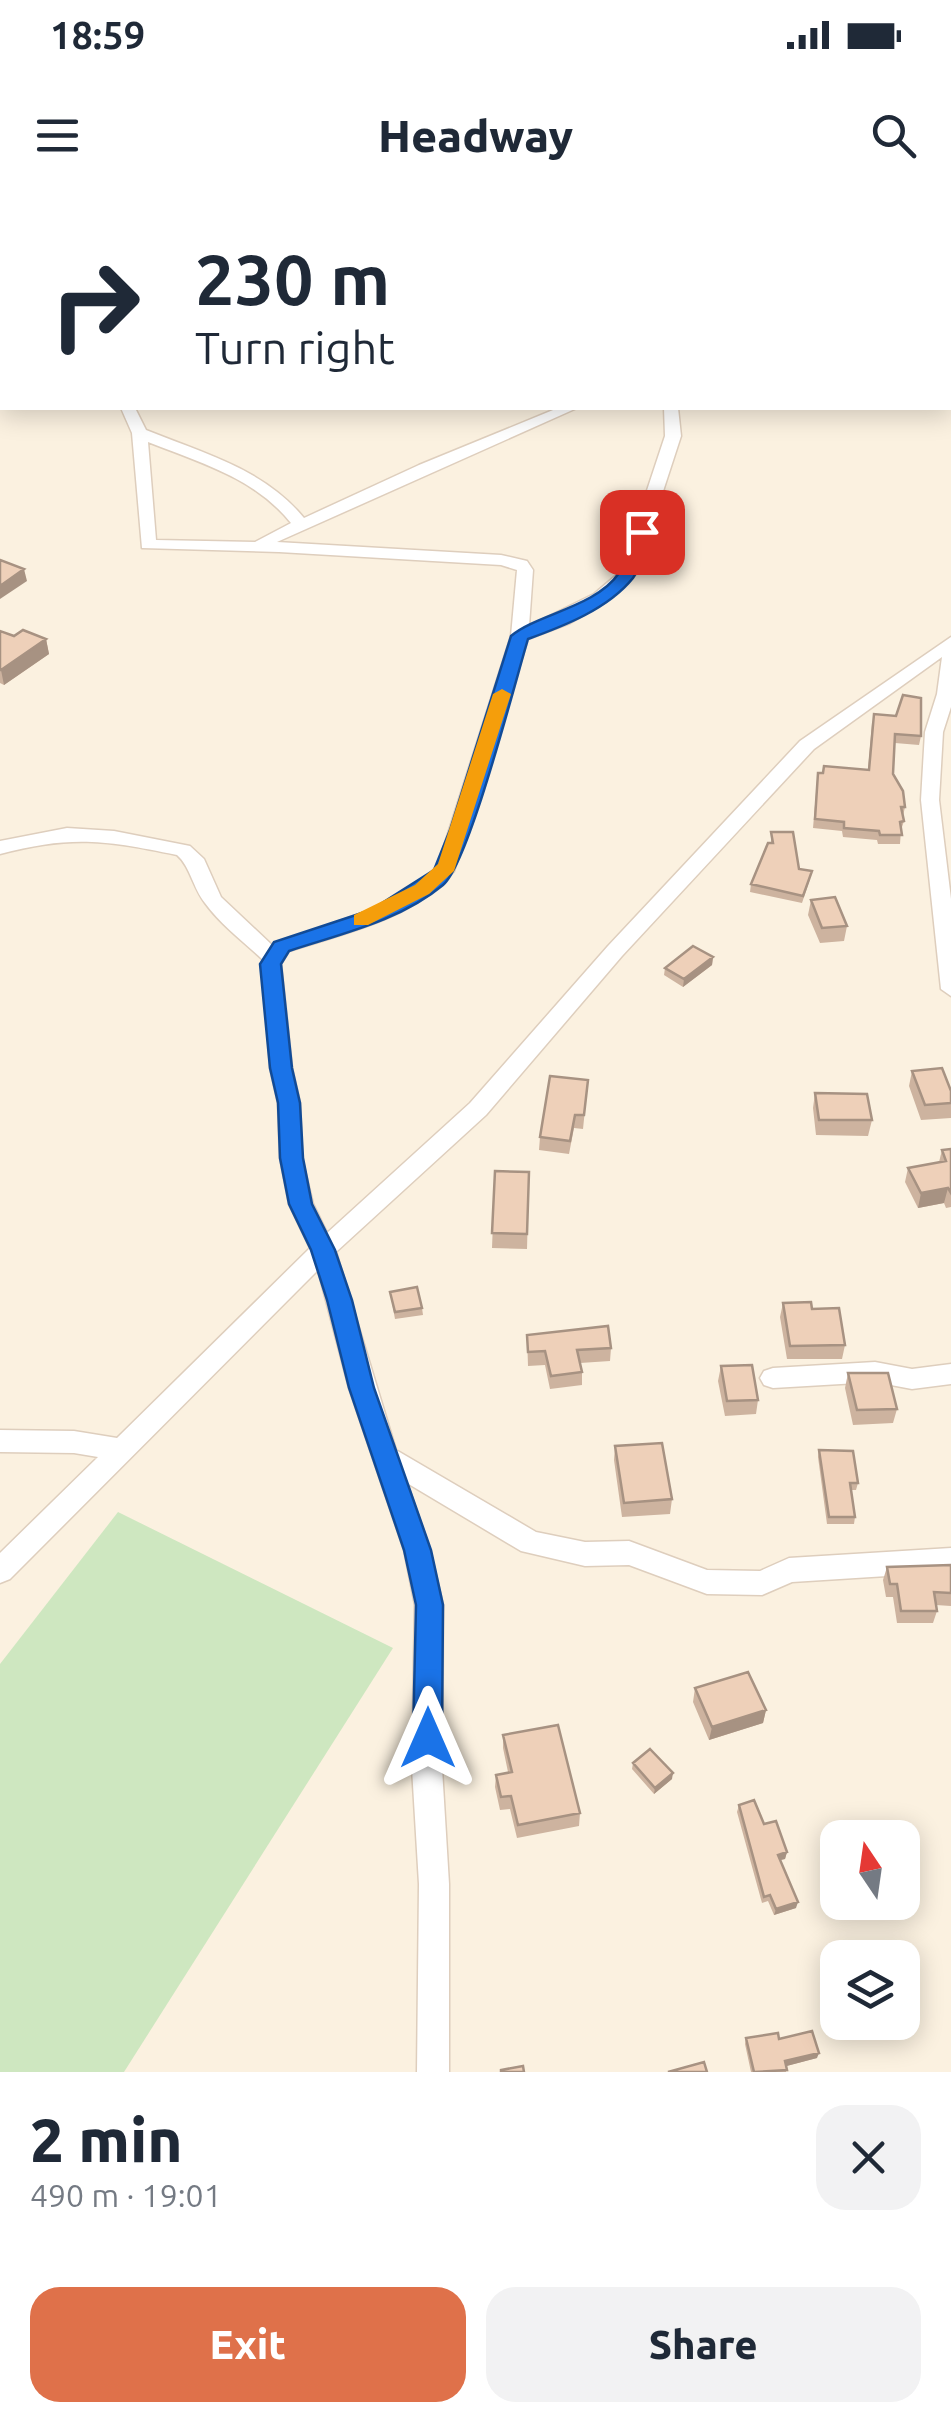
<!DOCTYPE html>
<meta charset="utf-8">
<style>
:root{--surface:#fff;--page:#f2f2f3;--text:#1f2937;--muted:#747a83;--accent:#df714a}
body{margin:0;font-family:Ubuntu,sans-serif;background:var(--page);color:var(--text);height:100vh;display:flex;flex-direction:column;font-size:38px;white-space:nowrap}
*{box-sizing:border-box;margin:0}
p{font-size:32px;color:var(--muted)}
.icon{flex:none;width:55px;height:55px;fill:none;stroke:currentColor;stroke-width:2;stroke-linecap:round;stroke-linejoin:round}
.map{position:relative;height:1872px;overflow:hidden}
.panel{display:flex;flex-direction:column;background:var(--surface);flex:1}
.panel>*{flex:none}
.hud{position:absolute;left:0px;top:0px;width:952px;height:210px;box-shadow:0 5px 25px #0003;background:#fff;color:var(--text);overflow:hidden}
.needle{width:65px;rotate:347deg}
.fabs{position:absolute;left:820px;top:1620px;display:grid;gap:20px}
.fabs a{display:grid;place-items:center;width:100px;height:100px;border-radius:20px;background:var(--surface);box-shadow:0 5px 25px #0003;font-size:50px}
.pin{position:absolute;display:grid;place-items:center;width:85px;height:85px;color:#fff;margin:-42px;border-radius:20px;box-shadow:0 5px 15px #0006}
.me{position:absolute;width:110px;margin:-55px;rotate:0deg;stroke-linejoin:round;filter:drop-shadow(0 0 8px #0008)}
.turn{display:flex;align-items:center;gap:35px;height:210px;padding:0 30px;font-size:45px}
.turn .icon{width:130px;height:130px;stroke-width:2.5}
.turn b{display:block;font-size:70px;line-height:85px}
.round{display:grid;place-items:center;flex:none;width:105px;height:105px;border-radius:30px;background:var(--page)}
.headline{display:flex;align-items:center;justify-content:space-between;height:170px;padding:0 30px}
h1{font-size:60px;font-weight:800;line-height:75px}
.cta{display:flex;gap:20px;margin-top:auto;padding:20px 30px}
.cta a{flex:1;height:115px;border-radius:30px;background:var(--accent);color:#fff;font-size:40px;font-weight:800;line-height:115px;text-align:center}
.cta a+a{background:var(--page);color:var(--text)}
.status{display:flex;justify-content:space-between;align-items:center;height:70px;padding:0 50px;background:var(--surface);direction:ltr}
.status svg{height:28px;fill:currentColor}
header{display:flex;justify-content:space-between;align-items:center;height:130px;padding:0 30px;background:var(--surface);font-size:45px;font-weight:800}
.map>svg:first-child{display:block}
</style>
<div class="status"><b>18:59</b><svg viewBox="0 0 49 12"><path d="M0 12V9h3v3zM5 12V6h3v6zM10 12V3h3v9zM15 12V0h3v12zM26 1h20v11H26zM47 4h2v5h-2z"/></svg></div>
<header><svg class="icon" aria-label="menu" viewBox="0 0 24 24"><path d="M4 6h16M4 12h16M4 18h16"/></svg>Headway<svg class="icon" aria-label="search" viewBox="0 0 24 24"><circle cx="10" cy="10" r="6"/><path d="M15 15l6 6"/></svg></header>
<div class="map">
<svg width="951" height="1872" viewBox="0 0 951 1872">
<rect width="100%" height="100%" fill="#fbf1e0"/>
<path fill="#cee7c0" d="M118,1312L393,1448L124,1872H0V1464Z"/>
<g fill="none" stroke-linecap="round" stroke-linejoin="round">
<g stroke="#decebd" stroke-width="3">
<path id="minor" d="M45,0H57L58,2H46Z
M567,0H594L595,2H568Z
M921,0H933V2H921Z
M950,8H951V16H950Z
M0,52H2V60H0Z
M950,64H951V73H950Z
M121,208H135L146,230C203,253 264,269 304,318L419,265L558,208H577L277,342L501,355L527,361L533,370L529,426L594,394L620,372L665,236L664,208H678L681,236L636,374L606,402L570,423L528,439L454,671C414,719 345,733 289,751L281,764L292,868L300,903L302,958L313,1004L327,1033L470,903L608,746L800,541L951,437V507L943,532L939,600L951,699V796L941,789L921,600L925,532L937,494L942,457L814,549L622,756L486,915L336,1052L396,1250L536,1332L585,1342L629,1341L707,1370L760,1371L789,1358L951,1348V1372L792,1382L762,1395L707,1394L629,1365L585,1366L521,1351L407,1283L430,1350L443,1405L442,1568L449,1684V1872H417L419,1684L412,1568L415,1405L404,1350L349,1188L318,1070L10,1379L0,1383V1353L98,1257L74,1253L0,1252V1230L74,1231L117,1238L310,1048L289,1004L280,958L278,903L270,868L263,760C243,741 221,725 205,703C193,688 190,666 177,655C105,640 71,635 0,654V641L67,628L114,631L190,646L204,659L221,697L272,745L371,710L428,676L438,665L511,436L517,370L501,365L279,352L142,348L132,233ZM148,242C201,263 255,278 291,323L255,342L156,340Z
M875,1162L912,1169L951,1164V1184L912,1189L875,1182L773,1188L764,1185L760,1178L764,1171L773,1168Z"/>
</g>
<use href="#minor" fill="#fff" fill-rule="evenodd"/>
</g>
<path fill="#cdb39f" d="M0,431L14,436L46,439L49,454L4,485L0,483Z
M872,523L921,536L919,545L895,543L893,574L905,607L903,616L904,621L901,630L900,644H878L877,640L843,637L842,631L813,628L817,581L868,570Z
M771,632L799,669L810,679L802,703L750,692L751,684L771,643Z
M811,700L847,726L844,741L820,743L808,715Z
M713,757L712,765L683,787L664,775L665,768Z
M912,871L951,891V918L921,920L909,886Z
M588,880L583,929L574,928L569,954L539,950L540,937Z
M815,893L872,920L868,936L816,935L813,908Z
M951,949V1007L946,1008L944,1003L918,1008L905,982L908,968L939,962L942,950Z
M495,971L529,972L527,1049L492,1048Z
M390,1092L422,1108L423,1115L395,1119Z
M783,1103L812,1109L845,1145L842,1159H787L780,1117Z
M527,1135L611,1148L610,1161L580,1163L582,1172V1185L550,1189L545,1165L528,1166Z
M721,1166L758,1200L756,1214L725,1216L718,1181Z
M848,1173L897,1209L893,1223L853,1225L845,1188Z
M615,1246L672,1299L670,1314L622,1317L614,1260Z
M819,1250L858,1283L856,1290H851L855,1317L854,1324H827L818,1257Z
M951,1365V1406L936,1405L937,1411L933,1423H897L893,1397H886L883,1380L887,1367Z
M695,1488L766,1510L763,1523L709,1540L693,1502Z
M503,1535L580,1613L579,1626L517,1638L510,1609L500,1610L495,1587L496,1575L508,1572L503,1548Z
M633,1563L672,1579L654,1594L632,1569Z
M739,1605L787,1652L785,1659L780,1660L796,1708L774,1715L768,1701L762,1703L737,1612Z
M746,1838L779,1839L817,1858L786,1866V1872H751L745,1844Z"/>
<path fill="#a79282" d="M24,369L27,381L0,399V386Z
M46,439L49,454L4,485L1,470Z
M713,757L712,765L683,787L684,779Z
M948,988L944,1003L918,1008L921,993Z
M766,1510L763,1523L709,1540L712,1527Z
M673,1573L672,1579L654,1594L655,1588Z
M787,1652L785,1659L776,1661L778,1655Z
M798,1702L796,1708L774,1715L776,1709Z
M819,1853L817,1858L783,1867L785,1861Z"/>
<path fill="#eed0b9" stroke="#a79282" stroke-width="2.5" d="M0,360L24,369L0,386Z
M23,430L46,439L1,470H0V431L14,436Z
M903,495L921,498V536L895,534L893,574L903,591L905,607H901L904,621L900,622L902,635H880L879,631L844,628V622L815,619L818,573H823L824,566L869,570L874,514L896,516Z
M771,632H793L799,669L812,671L803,696L751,684L768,643H773Z
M835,697L847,726L822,728L811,700Z
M693,746L713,757L684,779L665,768Z
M942,868L951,891V903L925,905L912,871Z
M550,876L588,880L584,915H575L570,941L540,937Z
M815,893L867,894L872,920H819Z
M951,949V993L948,988L921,993L908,968L946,961L942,950Z
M495,971L529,972L527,1034L492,1033Z
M417,1087L422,1108L395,1112L390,1092Z
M811,1102L812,1109L839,1108L845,1145L790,1146L783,1103Z
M608,1126L611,1148L577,1150L582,1172L551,1176L545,1151L528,1152L527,1135Z
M752,1165L758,1200L727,1201L721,1166Z
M848,1173H888L897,1209L857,1210Z
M662,1243L672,1299L624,1303L615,1246Z
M819,1250L853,1251L858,1283H850L855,1317H829Z
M951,1365V1393L934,1392L937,1411H901L897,1384H890L887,1367Z
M748,1472L766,1510L712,1527L695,1488Z
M558,1525L580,1613L518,1625L511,1596L501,1597L496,1575L512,1572L503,1535Z
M650,1549L673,1573L655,1588L633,1563Z
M754,1600L764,1624L776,1621L787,1652L778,1655L798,1702L776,1709L770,1695L764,1697L739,1605Z
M812,1831L819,1853L785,1861L787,1870L754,1872L746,1838L778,1833L779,1839Z
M704,1862L707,1872H668Z
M523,1866L524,1872H501V1870Z"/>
<path fill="#1a73e8" stroke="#114b97" stroke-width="2.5" d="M636,329L650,332C645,347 642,366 633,378C608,409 564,426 528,439C515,482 469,663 443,685C400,721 340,734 289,751L281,764L292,868L300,903L303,958L312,1004L335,1050L352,1100L374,1188L431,1350L443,1405L442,1538L438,1548L428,1552L417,1548L413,1538L416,1405L404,1350L349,1188L327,1100L311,1050L289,1004L280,958L278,903L270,868L260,764L274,742L371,710L434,670L450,630L511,436C537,414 596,407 619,373C628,361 629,342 636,329Z"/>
<path fill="#f59e0b" d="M502,489L511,494L454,671L429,694L368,725H354V715L415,685L438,664L493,494Z"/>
</svg>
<div class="fabs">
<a><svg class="needle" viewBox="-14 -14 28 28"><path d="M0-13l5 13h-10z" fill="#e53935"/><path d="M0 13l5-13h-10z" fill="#747a83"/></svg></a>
<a><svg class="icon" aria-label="layers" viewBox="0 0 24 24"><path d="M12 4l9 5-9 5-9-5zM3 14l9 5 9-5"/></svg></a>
</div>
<div class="pin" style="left:642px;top:332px;background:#d93025"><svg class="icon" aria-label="arrive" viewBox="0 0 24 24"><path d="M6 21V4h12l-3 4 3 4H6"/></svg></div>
<svg class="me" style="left:428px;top:1538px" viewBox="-20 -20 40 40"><path d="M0-17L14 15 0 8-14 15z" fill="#1a73e8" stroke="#fff" stroke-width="4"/></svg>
<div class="hud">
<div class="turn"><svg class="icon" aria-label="right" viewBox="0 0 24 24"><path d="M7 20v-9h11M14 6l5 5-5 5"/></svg><div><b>230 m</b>Turn right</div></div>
</div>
</div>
<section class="panel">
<div class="headline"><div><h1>2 min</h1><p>490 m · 19:01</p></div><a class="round"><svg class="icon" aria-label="close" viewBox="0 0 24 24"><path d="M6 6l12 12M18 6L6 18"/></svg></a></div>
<div class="cta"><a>Exit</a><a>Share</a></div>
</section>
